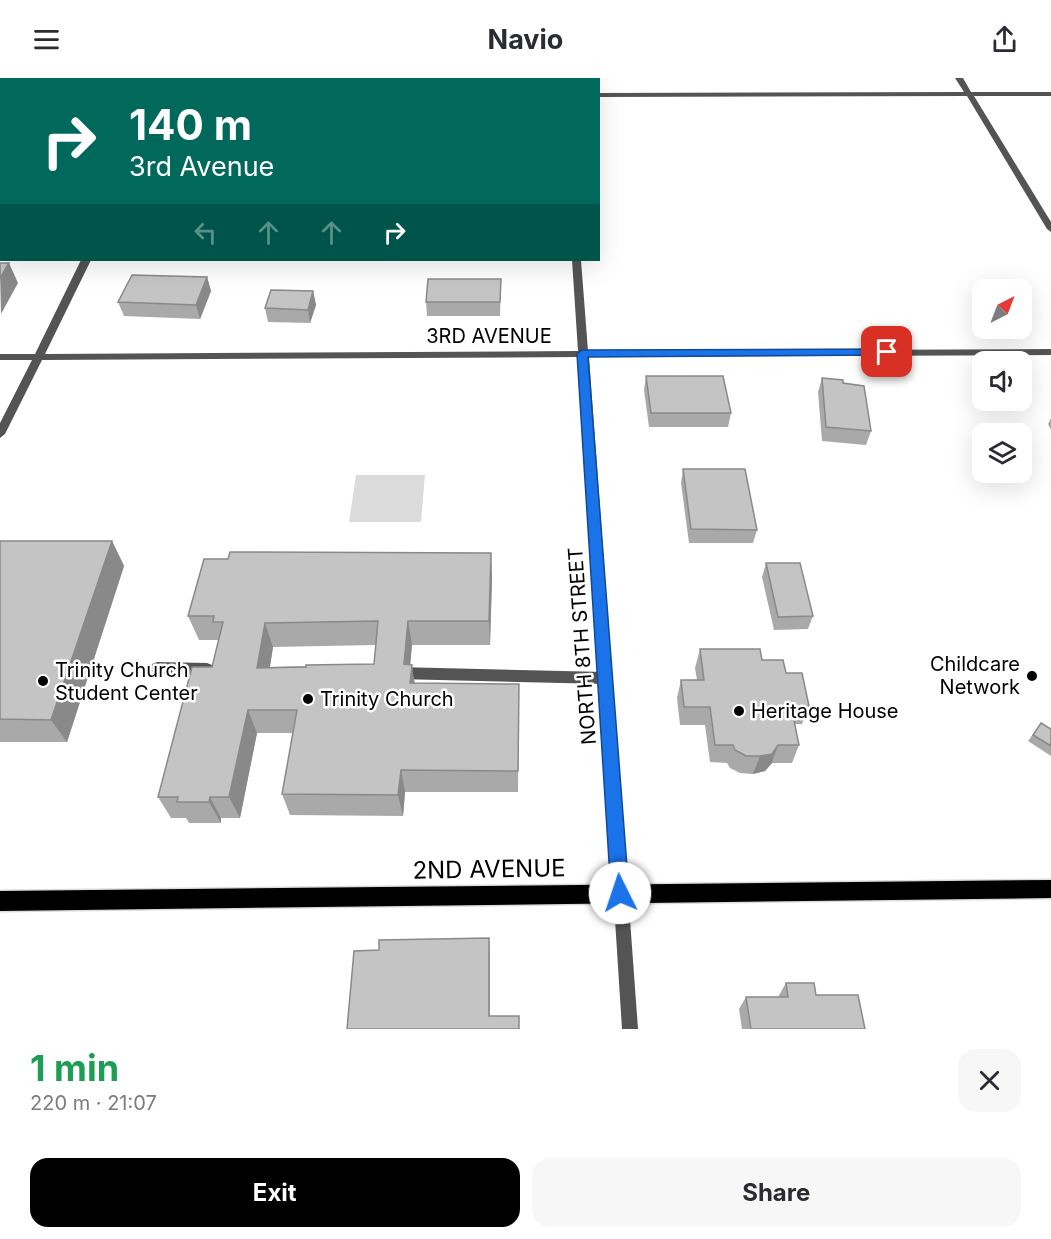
<!DOCTYPE html>
<meta charset="utf-8">
<style>
:root{--surface:#fff;--page:#f7f7f7;--text:#2b2b33;--muted:#7c7c81;--accent:#000}
body{margin:0;font-family:Inter,sans-serif;background:var(--page);color:var(--text);height:100vh;display:flex;flex-direction:column;font-size:22px;white-space:nowrap}
*{box-sizing:border-box;margin:0}
p{font-size:20px;color:var(--muted)}
.icon{flex:none;width:33px;height:33px;fill:none;stroke:currentColor;stroke-width:2;stroke-linecap:round;stroke-linejoin:round}
.map{position:relative;height:951px;overflow:hidden}
.drawer{display:flex;flex-direction:column;background:var(--surface);flex:1}
.drawer>*{flex:none}
.hud{position:absolute;left:0px;top:0px;width:600px;height:183px;box-shadow:0 6px 24px #0002;background:#00695c;color:#fff;overflow:hidden}
.needle{width:39px;rotate:42deg}
.controls{position:absolute;left:972px;top:201px;display:grid;gap:12px}
.controls a{display:grid;place-items:center;width:60px;height:60px;border-radius:12px;background:var(--surface);box-shadow:0 6px 24px #0002;font-size:30px}
.pin{position:absolute;display:grid;place-items:center;width:51px;height:51px;color:#fff;margin:-26px;border-radius:12px;box-shadow:0 3px 9px #0006}
.me{position:absolute;width:66px;margin:-33px;rotate:356deg;stroke-linejoin:round;filter:drop-shadow(0 0 4px #0008)}
.turn{display:flex;align-items:center;gap:21px;height:126px;padding:0 30px;font-size:27px}
.turn .icon{width:78px;height:78px;stroke-width:2.5}
.turn b{display:block;font-size:42px;line-height:51px}
.lanes{display:flex;align-items:center;height:57px;padding:0 30px;background:#0003;justify-content:center;gap:30px;direction:ltr}
.lanes .off{opacity:.35}
.round{display:grid;place-items:center;flex:none;width:63px;height:63px;border-radius:18px;background:var(--page)}
.summary{display:flex;align-items:center;justify-content:space-between;height:102px;padding:0 30px}
h1{font-size:36px;font-weight:700;line-height:45px;color:#1e9e55}
.primary-button{display:flex;gap:12px;margin-top:auto;padding:12px 30px}
.primary-button a{flex:1;height:69px;border-radius:18px;background:var(--accent);color:#fff;font-size:24px;font-weight:700;line-height:69px;text-align:center}
.primary-button a+a{background:var(--page);color:var(--text)}
header{display:flex;justify-content:space-between;align-items:center;height:78px;padding:0 30px;background:var(--surface);font-size:27px;font-weight:700}
.map>svg:first-child{display:block}
</style>
<header><svg class="icon" aria-label="menu" viewBox="0 0 24 24"><path d="M4 6h16M4 12h16M4 18h16"/></svg>Navio<svg class="icon" aria-label="share" viewBox="0 0 24 24"><path d="M12 15V3M7 8l5-5 5 5M5 13v7h14v-7"/></svg></header>
<div class="map">
<svg width="1051" height="951" viewBox="0 0 1051 951">
<rect width="100%" height="100%" fill="#fff"/>
<path fill="#dbdbdb" d="M356,397H425L421,444H349Z"/>
<g fill="none" stroke-linecap="round" stroke-linejoin="round">
<g stroke="#dbdbdb" stroke-width="3">
<path id="primary" d="M1051,802V820L0,833V813Z"/>
</g>
<path fill="#545454" fill-rule="evenodd" d="M157,584L207,585L212,587L214,591L212,595L207,597L157,596L152,594L150,590L152,586Z
M398,589L605,594L610,596L612,600L610,604L605,606L398,601L393,599L391,595L393,591Z"/>
<path fill="#545454" fill-rule="evenodd" d="M173,0H181L173,2Z
M561,0H569V2H561Z
M955,0H963L971,14H1051V18H974L1051,144V154L1047,151L967,18L598,19V15L964,14Z
M0,19H2V23H0Z
M81,182H91L45,276L578,273L572,182H581L588,273L1051,271V277L589,279L638,951H622L579,279L42,282L5,356L0,360V345L32,282H0V276H35Z"/>
<use href="#primary" fill="#000" fill-rule="evenodd"/>
</g>
<path fill="#a9a9a9" fill-rule="evenodd" d="M85,0H132V2H86Z
M0,127H2V168H0Z
M207,199L211,213L200,241L124,238L118,224Z
M501,201L500,238H427L426,224Z
M313,213L316,227L310,245L268,244L265,230Z
M646,298L731,335L728,349H649L644,312Z
M822,300L871,353L866,367L822,363L818,314Z
M1051,340V352L1048,346Z
M683,391L757,452L753,465H689L681,405Z
M0,463H112L124,488L67,664H0Z
M491,475L492,500L490,567H412L410,587L415,605L519,606L518,714H405L403,738L290,737L282,716L293,655H257L240,740H221V745H189L186,740H171L158,719L212,589L219,562H199L188,538L228,481ZM376,567L374,586L270,589L273,569Z
M766,485L813,538L808,551L774,552L762,499Z
M700,571L762,582L786,595L809,628L802,646H795L799,667L792,685H772L765,693L753,696L740,695L730,690L727,685L710,684L705,647H680L677,620L681,602H697L695,590Z
M1041,645L1051,651V678L1028,663Z
M786,905L816,917L865,951H742L739,931L746,919H778Z"/>
<path fill="#898989" d="M9,185L18,205L1,236L0,194Z
M207,199L211,213L200,241L196,227Z
M313,213L316,227L310,245L308,232Z
M112,463L124,488L67,664L51,642Z
M491,475L492,500L490,567L489,543Z
M408,543L412,567L408,610L404,586Z
M265,545L273,569L266,613L257,590Z
M412,587L415,610L410,605Z
M248,632L257,655L240,740L229,719Z
M778,667L772,685L765,693L753,696L760,678Z
M401,692L405,714L403,738L398,717Z
M210,719L221,740V745L209,724Z
M489,860L490,873V950L489,938Z"/>
<path fill="#c4c4c4" stroke="#898989" stroke-width="1.5" fill-rule="evenodd" d="M0,127H2V154H0Z
M0,185H9L0,200Z
M132,197L207,199L196,227L118,224Z
M428,201H501L500,224H426Z
M271,212L313,213L308,232L265,230Z
M646,298H723L731,335H651Z
M822,300L843,302V305L864,308L871,353L826,349Z
M683,391H745L757,452L691,451Z
M0,463H112L51,642L0,641Z
M230,474L491,475L489,543H408L404,586L412,587L410,605L519,606L518,693L401,692L398,717L282,716L297,632H248L229,719H210L209,724H177L178,719H158L192,589H212L223,544H213L214,538H188L204,481H228ZM378,543L374,586L306,587V589L257,590L265,545Z
M766,485H800L813,538L778,539Z
M700,571H760L762,582H783L786,595H802L809,628H791L799,667H778L772,676L760,678H746L735,672L733,667H715L710,629H684L681,602H704Z
M1041,645L1051,651V668L1033,657Z
M489,860V938H519V951H347L354,873L379,872V862Z
M786,905H814L816,917H858L865,951H751L746,919H788Z"/>
<path fill="#1a73e8" stroke="#114b97" stroke-width="1.5" d="M887,271L893,274L891,277L588,279L629,815L626,822L620,824L614,822L611,815L577,276L582,272Z"/>
<g fill="#000" stroke="#fff" stroke-width="2">
<circle cx="1032" cy="598" r="6"/>
<circle cx="43" cy="603" r="6"/>
<circle cx="308" cy="621" r="6"/>
<circle cx="739" cy="633" r="6"/>
</g>
<g text-anchor="middle" dominant-baseline="central" stroke-width="5" stroke-linejoin="round" paint-order="stroke">
<g font-size="20" fill="#000" stroke="#fff">
<text x="489" y="258">3RD AVENUE</text>
<text transform="translate(582 568) rotate(-94)">NORTH 8TH STREET</text>
</g>
<g font-size="20" fill="#000" stroke="#fff" text-anchor="start">
<text x="1020" y="586" text-anchor="end">Childcare<tspan x="1020" dy="23">Network</tspan></text>
<text x="55" y="592">Trinity Church<tspan x="55" dy="23">Student Center</tspan></text>
<text x="320" y="621">Trinity Church</text>
<text x="751" y="633">Heritage House</text>
</g>
<g font-size="24" fill="#000" stroke="#fff">
<text transform="translate(489 791) rotate(-1)">2ND AVENUE</text>
</g>
</g>
</svg>
<div class="controls">
<a><svg class="needle" viewBox="-14 -14 28 28"><path d="M0-13l5 13h-10z" fill="#e53935"/><path d="M0 13l5-13h-10z" fill="#7c7c81"/></svg></a>
<a><svg class="icon" aria-label="sound" viewBox="0 0 24 24"><path d="M4 9h4l5-4v14l-5-4H4zM17 9q2 3 0 6"/></svg></a>
<a><svg class="icon" aria-label="layers" viewBox="0 0 24 24"><path d="M12 4l9 5-9 5-9-5zM3 14l9 5 9-5"/></svg></a>
</div>
<div class="pin" style="left:887px;top:274px;background:#d93025"><svg class="icon" aria-label="arrive" viewBox="0 0 24 24"><path d="M6 21V4h12l-3 4 3 4H6"/></svg></div>
<svg class="me" style="left:620px;top:815px" viewBox="-20 -20 40 40"><circle r="19" fill="#fff"/><path d="M0-13L10 11 0 6-10 11z" fill="#1a73e8"/></svg>
<div class="hud">
<div class="turn"><svg class="icon" aria-label="right" viewBox="0 0 24 24"><path d="M7 20v-9h11M14 6l5 5-5 5"/></svg><div><b>140 m</b>3rd Avenue</div></div>
<div class="lanes"><svg class="icon off" aria-label="left" viewBox="0 0 24 24"><path d="M17 20v-9H6M10 6l-5 5 5 5"/></svg><svg class="icon off" aria-label="ahead" viewBox="0 0 24 24"><path d="M12 20V5M6 11l6-6 6 6"/></svg><svg class="icon off" aria-label="ahead" viewBox="0 0 24 24"><path d="M12 20V5M6 11l6-6 6 6"/></svg><svg class="icon" aria-label="right" viewBox="0 0 24 24"><path d="M7 20v-9h11M14 6l5 5-5 5"/></svg></div>
</div>
</div>
<section class="drawer">
<div class="summary"><div><h1>1 min</h1><p>220 m · 21:07</p></div><a class="round"><svg class="icon" aria-label="close" viewBox="0 0 24 24"><path d="M6 6l12 12M18 6L6 18"/></svg></a></div>
<div class="primary-button"><a>Exit</a><a>Share</a></div>
</section>
